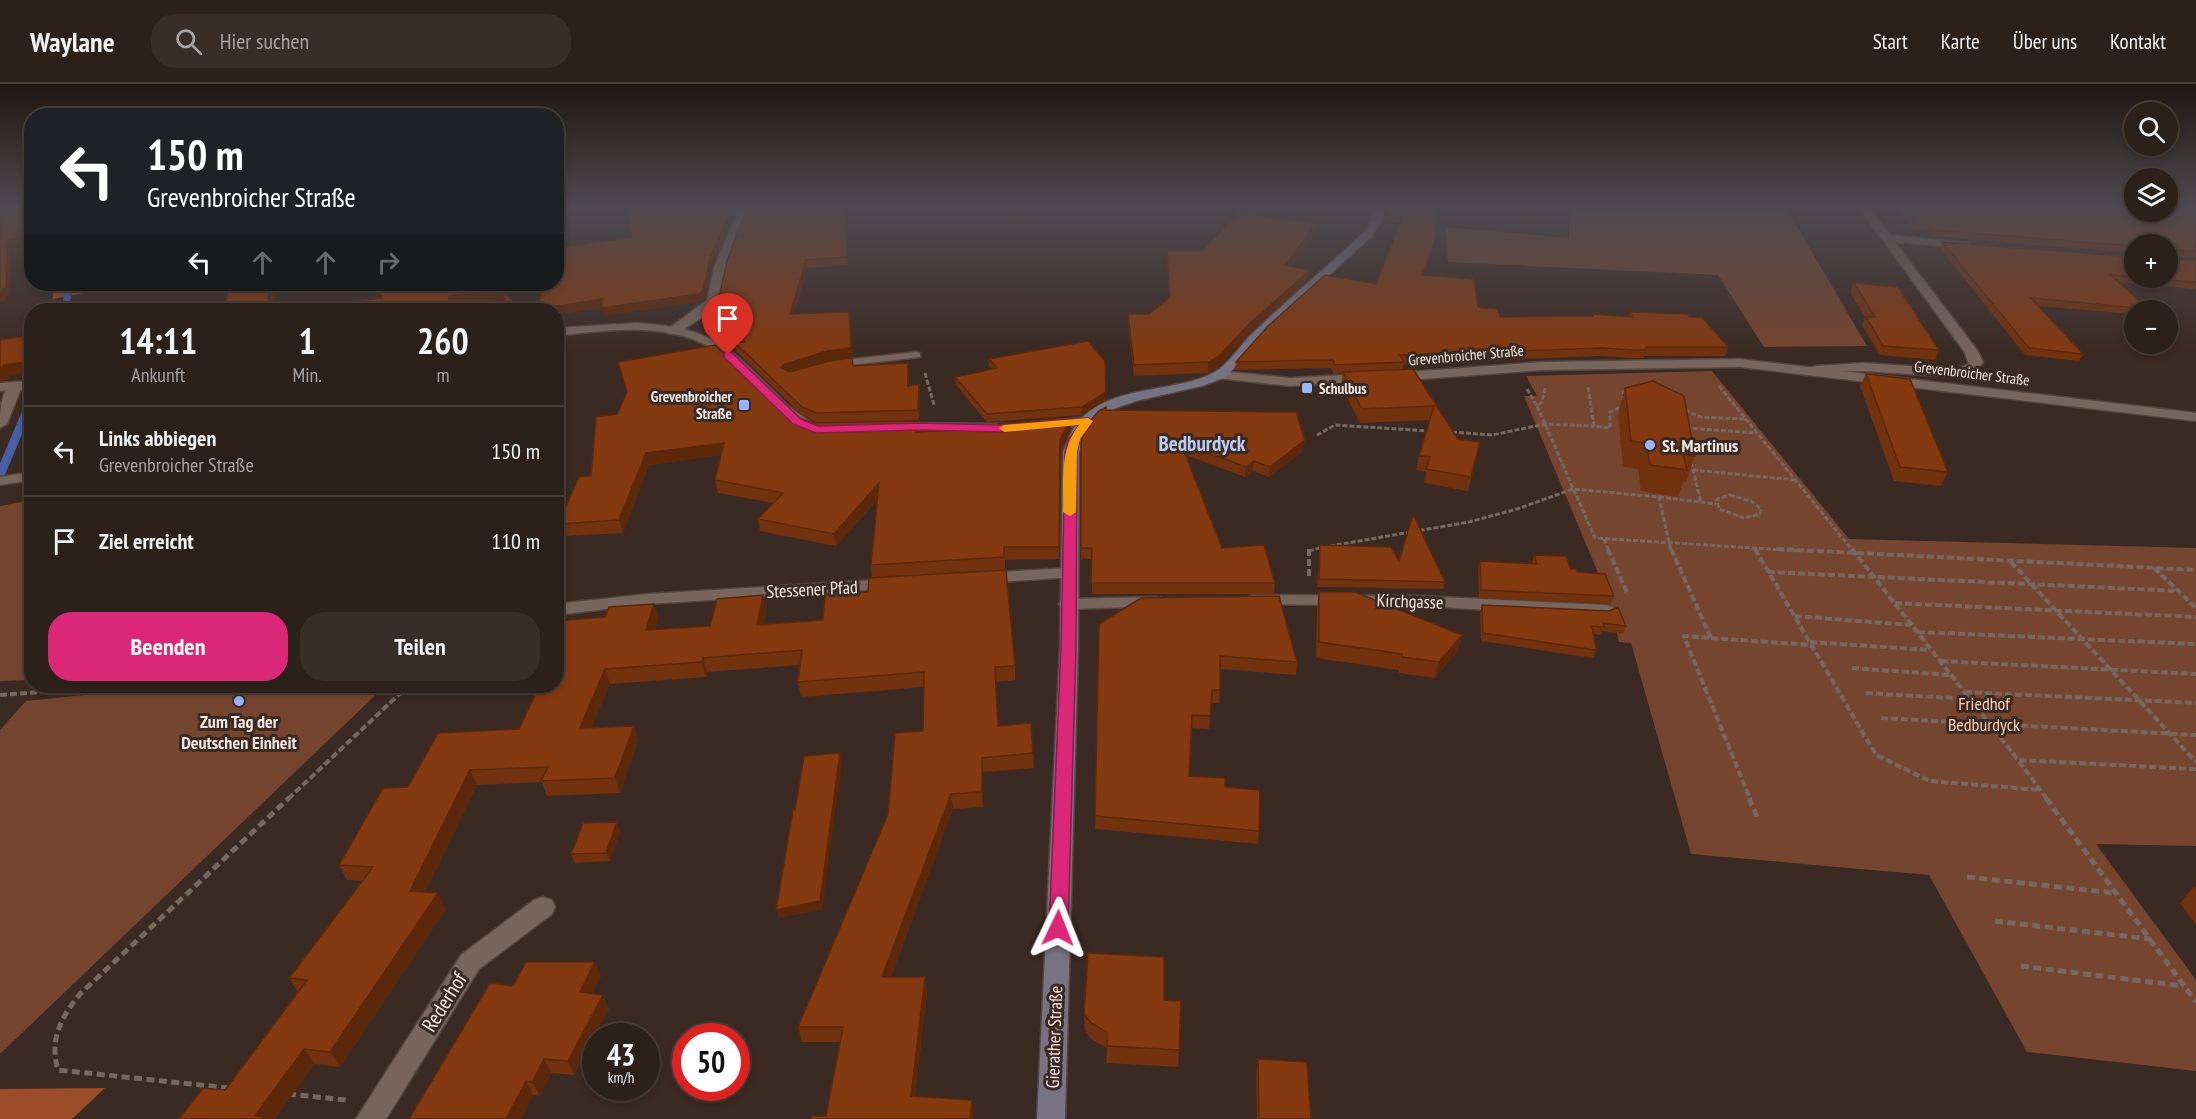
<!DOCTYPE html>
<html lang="de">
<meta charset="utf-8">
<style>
:root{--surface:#2c201a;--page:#382d27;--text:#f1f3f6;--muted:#a6a3a2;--line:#483e39;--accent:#db2777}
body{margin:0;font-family:"PT Sans Narrow",sans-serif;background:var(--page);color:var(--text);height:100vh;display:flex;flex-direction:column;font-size:22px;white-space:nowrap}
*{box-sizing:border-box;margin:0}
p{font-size:20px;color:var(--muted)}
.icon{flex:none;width:33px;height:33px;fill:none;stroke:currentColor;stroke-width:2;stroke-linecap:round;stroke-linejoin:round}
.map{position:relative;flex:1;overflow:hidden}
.side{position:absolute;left:24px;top:219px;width:540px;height:390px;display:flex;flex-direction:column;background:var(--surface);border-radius:24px;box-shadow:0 3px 9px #0003,0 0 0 2px var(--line)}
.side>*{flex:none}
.guide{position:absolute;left:24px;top:24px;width:540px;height:183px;border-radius:24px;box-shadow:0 3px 9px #0003,0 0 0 2px var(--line);background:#202124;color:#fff;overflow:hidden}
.tools{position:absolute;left:2124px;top:18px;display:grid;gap:12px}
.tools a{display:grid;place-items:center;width:54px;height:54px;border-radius:50%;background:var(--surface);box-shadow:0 3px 9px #0003,0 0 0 2px var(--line);font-size:30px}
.speed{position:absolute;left:582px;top:939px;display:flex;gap:12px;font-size:30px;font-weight:700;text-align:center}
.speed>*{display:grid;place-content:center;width:78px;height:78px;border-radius:50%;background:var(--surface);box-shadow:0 3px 9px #0003,0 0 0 2px var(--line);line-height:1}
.speed small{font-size:15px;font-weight:400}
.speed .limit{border:9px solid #d22;background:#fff;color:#111}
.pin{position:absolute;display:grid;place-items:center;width:51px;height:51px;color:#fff;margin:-62px -26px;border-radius:50% 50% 50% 0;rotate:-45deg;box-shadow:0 0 6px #0007}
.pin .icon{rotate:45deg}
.me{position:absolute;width:66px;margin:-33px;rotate:2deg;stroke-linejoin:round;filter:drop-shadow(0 0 4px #0008)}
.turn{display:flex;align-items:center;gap:21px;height:126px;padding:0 24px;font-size:27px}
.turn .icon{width:78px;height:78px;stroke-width:2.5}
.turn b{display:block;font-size:42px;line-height:51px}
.lanes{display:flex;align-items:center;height:57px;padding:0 24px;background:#0003;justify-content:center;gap:30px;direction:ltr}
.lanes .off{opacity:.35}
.eta{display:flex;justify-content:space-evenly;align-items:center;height:102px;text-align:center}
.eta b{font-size:36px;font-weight:700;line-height:42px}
.primary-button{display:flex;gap:12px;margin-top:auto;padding:12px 24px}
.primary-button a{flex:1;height:69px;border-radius:24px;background:var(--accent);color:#fff;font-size:24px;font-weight:700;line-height:69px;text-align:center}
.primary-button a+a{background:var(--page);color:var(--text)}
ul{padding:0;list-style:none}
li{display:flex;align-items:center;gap:18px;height:90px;padding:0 24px;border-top:2px solid var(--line)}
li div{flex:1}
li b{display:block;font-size:22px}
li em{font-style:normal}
header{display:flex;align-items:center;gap:36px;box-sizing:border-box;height:84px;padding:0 30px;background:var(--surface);border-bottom:2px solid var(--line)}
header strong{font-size:28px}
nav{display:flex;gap:33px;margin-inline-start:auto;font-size:21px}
.search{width:420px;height:54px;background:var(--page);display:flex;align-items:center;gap:15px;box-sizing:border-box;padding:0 21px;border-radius:24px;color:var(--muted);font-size:22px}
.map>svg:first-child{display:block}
</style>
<header>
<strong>Waylane</strong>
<div class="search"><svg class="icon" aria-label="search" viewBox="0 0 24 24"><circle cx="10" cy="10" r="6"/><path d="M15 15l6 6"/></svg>Hier suchen</div>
<nav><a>Start</a><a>Karte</a><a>Über uns</a><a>Kontakt</a></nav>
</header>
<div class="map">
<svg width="2196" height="1035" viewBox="0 0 2196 1035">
<rect width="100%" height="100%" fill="#3b2a23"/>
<path fill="#764530" d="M1569,124H1786L1867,262L1764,263L1718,191L1448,178L1445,143L1569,154Z
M1712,287L1849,455L2196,464V762L2096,760L2196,896V987L2027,968L1929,791L1691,770L1631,559L1619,558L1609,515L1524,312H1537L1526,292Z
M31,416V596L0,597V422Z
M171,602H385L0,970V646L26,617Z"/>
<path fill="#9b4d29" d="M57,200H133L52,215Z
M105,1004L72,1035H0V1005Z"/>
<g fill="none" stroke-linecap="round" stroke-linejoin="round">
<path stroke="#475fa4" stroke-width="7" d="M65,226L68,208L74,200"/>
<path stroke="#475fa4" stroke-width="9" d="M0,391L32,315"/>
<g stroke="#534540" stroke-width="3">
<path id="service" d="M916,268L920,269V273L834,283L828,280L834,277Z
M32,388V396L0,401V393Z"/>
</g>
<g stroke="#534540" stroke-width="3">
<path id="minor" d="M739,124H749L726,184L719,217L701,234L677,250H669L667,247L669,244L707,216L714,184Z
M1859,124H1869L1890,151L1969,159L1970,161L1965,164L1895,158L1977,266L1983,278L1975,289L1956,293L1863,287L1810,289L1808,286L1815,282L1863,279L1956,285L1969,280L1964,267Z
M15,298L22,302L7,340L0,344C0,331 0,302 15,298Z
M1068,484L1074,485L1077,489L1074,493L983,499L977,498L974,494L977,490L983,489Z
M893,495L899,496L902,500L899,504L648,520L556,531V520L648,510Z
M1256,511L1421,512L1607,521L1613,523L1616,527L1613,531L1607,533L1421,522L1250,520L1247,516L1250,512Z
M1156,513L1162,514L1165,518L1162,522L1068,525L1062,524L1059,520L1062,516L1068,515Z
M543,813L552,816L555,823L552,830L479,885L386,1035H356L461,871L534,816Z"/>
</g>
<g stroke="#534540" stroke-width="3">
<path id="tertiary" d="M637,239C716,244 730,264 783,317C792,327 807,333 815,343L808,347C785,342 771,320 755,304C742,291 730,276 715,266C669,237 607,246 556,252V244Z
M1740,275L2196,329V337L1740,283L1542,286L1395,297L1388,293L1395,289L1542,278Z
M1221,287L1290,294L1364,290L1371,294L1364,298L1290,302L1216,294L1214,291Z
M32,297V305L0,307V299Z
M1088,333L1095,337L1093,340L1048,346L1041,342L1048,338Z
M895,339L1015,340L1022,344L1015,348L890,346L888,343L890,340Z"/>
</g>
<g stroke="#534540" stroke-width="3">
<path id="secondary" d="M1374,124H1384L1381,137L1372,152L1266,249L1226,293L1202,302L1136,317L1116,324L1098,335L1086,348L1079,368L1078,563L1065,1035H1037L1060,563L1063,368C1066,361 1069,353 1072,347C1100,299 1170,311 1213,289C1228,282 1242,258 1255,247C1290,213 1329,182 1364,148L1371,137Z"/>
</g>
<path stroke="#766760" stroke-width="3" stroke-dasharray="5 2" stroke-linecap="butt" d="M925,289L934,321
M1719,302L1853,467
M1588,303L1594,342L1610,344V328L1623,322V309L1629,310
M1545,304L1542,318L1537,322L1595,454L1801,467
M1527,305L1537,322
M1685,326L1700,333L1745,335
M1686,344L1757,349
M1452,348L1492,351L1545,340L1594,342
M1317,351L1335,341L1429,347
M1691,378L1701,418
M1693,386L1795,396
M1730,411L1751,417L1761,425L1760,430L1744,434L1719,425L1717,415Z
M1659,413L1716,420
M1604,455L1609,467
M1330,462L1469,438L1517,425L1573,405L1659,413L1671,467
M1309,467L1323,463"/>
<path stroke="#766760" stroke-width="4" stroke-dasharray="7 3" stroke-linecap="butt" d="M1309,465V495
M1608,465L1628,511
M1671,465L1711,554L1684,552L1750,715
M1755,465L1876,671L1930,697L2040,706
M1777,465L2196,486
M1852,465L2018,676
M2011,478L2196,678
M2154,484L2196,524
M1768,488L2179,507
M1895,519L2196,533
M1795,532L1910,541
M1918,548L2196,560
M1711,554L1811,561
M1810,558L1930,566
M1941,577L2196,590
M1852,584L1950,591
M1965,608L2196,619
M1866,609L1970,615
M0,611L125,602
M1881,634L2196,651
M288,715L408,602
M2047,715L2018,676L2196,685"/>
<path stroke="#766760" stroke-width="5" stroke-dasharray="8 4.5" stroke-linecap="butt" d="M1749,714L1757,733
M2046,714L2196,918
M1967,793L2115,809
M1995,837L2150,855
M2021,882L2183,902
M229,1004L58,986C49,956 61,933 80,910L289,714
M288,1010L346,1016"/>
<use href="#service" fill="#78655d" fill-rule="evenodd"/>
<use href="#minor" fill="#78655d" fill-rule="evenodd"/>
<use href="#tertiary" fill="#78655d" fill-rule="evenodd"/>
<use href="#secondary" fill="#787382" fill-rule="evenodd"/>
</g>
<path fill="#72310f" d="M847,124L848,181L807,184L794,230L849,228L853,273L828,276L790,288L853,282L908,279L909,302L920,309L919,336L818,339L803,332L737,268L735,259L742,258L718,221L716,213L720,209Z
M1390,124H1436L1434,160L1424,191L1478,223L1500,233L1592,232V230L1629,232L1630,228L1689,233L1728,263L1725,272H1644V274H1632L1599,272L1404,280L1403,286L1413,285L1458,355L1480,358L1468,407L1424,399L1426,388L1416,386L1419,372L1430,336L1360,339L1341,302L1343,289L1334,290L1331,284L1235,286L1236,278L1376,200L1400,139L1389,138Z
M1798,124H1837L1836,127Z
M1897,124H2196V174L2170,172L2171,176L2196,177V205L2119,198L2148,225L2147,226H2134V230L2038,222L2083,270L2079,277L2025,271L1940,164L1942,158L2134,173V194H2168V160H2134V169L1930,152L1926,147L1914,146Z
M1316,140L1315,149L1290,182L1310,186L1309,195L1249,250L1217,284L1208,289L1134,292L1128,240V230H1149L1169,214L1167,167H1202Z
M1854,199L1939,266L1935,276L1880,271L1862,241L1865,233L1850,208Z
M989,275L1106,316L1082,331L987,338L956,301L955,293L992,285L989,282Z
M1866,290L1948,388L1941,402L1894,397L1860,302Z
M1625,304L1695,372L1686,398H1683L1678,413L1641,407L1638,385L1623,383L1618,329Z
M1106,326L1303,367L1269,393L1253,387L1245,393L1186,371L1222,464L1275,499L1274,510H1092V475H1081V464Z
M788,330L813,339L917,337L918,348L998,344V340L1071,333V345L1061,368L1059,475L1005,476V486L872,494L871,481L878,415L836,462L760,447L758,435L773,419L718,409L715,396L721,371L649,381L623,449L562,452L558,440L591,392Z
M1320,461L1399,477L1445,498L1443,505L1317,503Z
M1534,471L1577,488L1614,512L1611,520L1479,514L1478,485L1480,477L1532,479Z
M1319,508L1462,551L1458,566L1435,594L1399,589V586L1316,574L1317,524Z
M654,520L658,534L655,546L710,542L766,526L763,541L1015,582V596L996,598L998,642L1033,669L1034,684L983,688V723L953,725L891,893H925L927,908L915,1012L972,1016L974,1031L826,1032L840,958H802L798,943L923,647L924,603L801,613L798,598L800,581L707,588L706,593L610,600L591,644L634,642L638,657L620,709L547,712L542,698L477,701L425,808L446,825L340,983L315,980L225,1006L298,908L289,894L363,797L347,796L339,781L408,703L519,645L605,533Z
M1482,521L1626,542L1623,550L1602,547L1601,551L1594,550L1596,566L1593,574L1481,557L1480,529Z
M1099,540L1297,578L1296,591L1220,585V606L1219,619H1211L1209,645L1192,644L1189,692L1225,703L1259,747L1258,760L1095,745Z
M620,747L610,777L575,779L571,770Z
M2194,803H2196V840L2180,819Z
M601,892L592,910L609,925L574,991L551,989L540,1012L533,1011L521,1035L513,902Z
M1164,916L1179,966L1178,983L1106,979L1107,964L1091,955L1085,946L1084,930Z
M1258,975L1311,1035H1257L1256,991Z"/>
<path fill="#5c280c" d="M20,124H26L25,128L20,162L11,164L10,211L6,212V216L0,218V209L7,156Z
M732,124H736L712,183L705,215L700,218L604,232L602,224L556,231V226H540L539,225L710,175Z
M846,124H847L848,181L847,173Z
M1316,140L1315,149L1284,191L1285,181Z
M1436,153L1434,160L1421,199L1422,191Z
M806,176L807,184L791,239L790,230Z
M1310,186L1309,195L1249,250L1217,284L1208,289V278Z
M271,200H275L277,203L272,226H262Z
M501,205L504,215L452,222V226H448L449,212Z
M849,228L853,273L828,276L784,290L781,284L783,281Z
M32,277V289L10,292L8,296L0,297V285L4,281Z
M919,300L920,309L919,336L918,326Z
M1106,308V316L1082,331V323Z
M1071,333V345L1061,368L1059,475L1060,356Z
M1305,356L1303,367L1269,393L1270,383Z
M724,359L727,370L649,381L623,449L619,436L646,369Z
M1254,377L1253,387L1245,393L1246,383Z
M879,399L881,411L836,462L834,450Z
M763,511L766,526L760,556L757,541Z
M654,520L658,534L651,561L646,546Z
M1462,551L1458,566L1435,594L1439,578Z
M703,574L707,588L706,593L702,578Z
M605,585L610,600L585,659L580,644Z
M634,642L638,657L620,709L615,694Z
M840,669L842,678L822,826L779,834L776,826Z
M982,674L983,688V723L982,708Z
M470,686L477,701L418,822L410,807Z
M951,710L953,725L885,909L882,893Z
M617,738L620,747L610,777L606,769Z
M438,809L446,825L340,983L330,968Z
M595,878L601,892L586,922L580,908Z
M925,893L927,908L913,1027L911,1012Z
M603,911L609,925L574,991L568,977Z
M304,965L315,980L275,1035L255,1032Z
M544,975L551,989L540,1012L532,998Z
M526,997L533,1011L521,1035H506Z
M972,1016L974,1031V1035H970Z"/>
<path fill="#843911" stroke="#5c280c" stroke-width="1.5" d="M0,124H20L16,155L7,156L6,204L2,205V209H0Z
M626,124H732L710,175L703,206L698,210L602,224V215L539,225L541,200H556V164L632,153Z
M747,124H846L847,173L806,176L790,230L849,228L851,264L827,267L783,281L781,284L790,288L829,277L852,274L853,282L908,279V302L919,300L918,326L817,329L802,323L735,259L745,258L716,213L720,209L727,177Z
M1390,124H1436V153L1422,191L1474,195L1478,223L1498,225L1500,233L1593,232L1592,230L1633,233L1630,228L1688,230L1689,233H1702L1728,263H1646V266H1635L1601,264L1400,271L1404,278L1335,281L1333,276L1236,278L1268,242L1325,191L1376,200L1403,132L1390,131Z
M1904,124H2134V128H2168V124H2196V167L2172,166L2169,168L2171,176L2196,177V198L2141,194H2168V160H2134V162L1933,146L1928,141L1917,140Z
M1238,129L1316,140L1285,181L1310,186L1249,240L1218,273L1208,278L1134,281L1128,230H1149L1170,213L1167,167H1202Z
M1942,158L2134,173V193L2111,191L2148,225L2031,214L2083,270L2029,264Z
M1854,199L1898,203L1939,266L1883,262L1866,233H1875Z
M230,200H271L266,223L262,226H205H213L216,220L225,219Z
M377,200H496L501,205L449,212L448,226H288L382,214L375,202L377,201Z
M504,208L520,226H506Z
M32,251V277L4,281L1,285H0V256Z
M1088,257L1105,277L1106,308L1082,323L987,330L955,293L997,284L989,275Z
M715,261L788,330L813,339L917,337L916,348L1002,344L998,340L1071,333L1060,356L1059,463H1004V473L871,481L879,399L834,450L758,435L783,409L715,396L724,359L646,369L619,436L558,440L579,393L591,392L596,333L617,330L627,308L618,278Z
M1413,285L1458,355L1480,358L1471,393L1426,385L1430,373L1419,372L1434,322L1362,325L1343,288Z
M1866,290L1910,295L1948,388L1900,383Z
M1653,297L1684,312L1695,372L1683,370L1687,386L1650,381L1646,359L1631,357L1625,304Z
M1106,323V326L1296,328L1305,356L1270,383L1254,377L1246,383L1181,359L1222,464L1264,461L1275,499H1091L1092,464H1081V358L1088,339L1099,327Z
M1413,430L1445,498L1319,495L1320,461L1391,463L1399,477Z
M1534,471L1566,472L1571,485H1576L1577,488L1605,490L1614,512L1481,506L1480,477L1537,480Z
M1006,486L1015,582L995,583L998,642L1031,639L1033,669L982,674V708L951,710L882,893H925L911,1012L972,1016L970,1035H811L812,1032H826L843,943H798L888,730L895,649L923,647L924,588L798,598L802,566L703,574L702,578L605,585L580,644L634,642L615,694L541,697L548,683L470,686L410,807L438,809L330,968L304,965L255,1032L275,1035H179L203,1004L225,1006L307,896L289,894L373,783L339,781L383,704L408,703L438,649L519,645L537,607L538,602H556V537L605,533L609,523L654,520L646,546L710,542L717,515L763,511L757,541L823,536L825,511L868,508L869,494Z
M1319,508H1355L1462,551L1439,578L1402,573V570L1319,558Z
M1279,512L1297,578L1220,572V606H1212L1210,632L1192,631L1189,692L1225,694V703L1260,706L1259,747L1095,732L1099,540L1141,514Z
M1482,521L1609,527L1618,523L1626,542L1603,539L1604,543L1592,542L1596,566L1483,549Z
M840,669L820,817L776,826L793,726H795L804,672Z
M617,738L606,769L571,770L583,739Z
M1088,869L1164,873V916L1181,917L1179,966L1107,962V948L1091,939L1084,930Z
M526,878H595L580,908L603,911L568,977L544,975L532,998L526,997L506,1035H409L490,899L513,902Z
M1258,975L1307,978L1311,1035H1259Z"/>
<linearGradient id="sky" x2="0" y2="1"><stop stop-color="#201713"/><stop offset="0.46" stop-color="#4f4a50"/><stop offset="1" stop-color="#4f4a50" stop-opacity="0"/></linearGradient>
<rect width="2196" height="269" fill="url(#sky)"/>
<path fill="#db2777" stroke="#8e194d" stroke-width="1.5" d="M724,268H731L801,335L818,342L919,339L1000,341L1088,334L1093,337L1080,355L1077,368L1076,563L1068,844L1065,849L1058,851L1052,849L1049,844L1061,563L1065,368L1069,355L1079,341L1000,348L919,346L816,349L793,340L724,273Z"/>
<path fill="#f59e0b" d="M1088,334L1093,337L1080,355L1077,368L1076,428L1070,432L1063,428C1064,396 1059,367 1079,341L1004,348L999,344L1004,341Z"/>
<g fill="#99b5fd" stroke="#3b2a23" stroke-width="2">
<rect x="1301" y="298" width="12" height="12" rx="3"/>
<rect x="738" y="315" width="12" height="12" rx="3"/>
<circle cx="1650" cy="361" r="6"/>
<circle cx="239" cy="617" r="6"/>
</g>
<g text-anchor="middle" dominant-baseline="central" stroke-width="6" stroke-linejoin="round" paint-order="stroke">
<g font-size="15" fill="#f3e8e3" stroke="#3b2a23">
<text transform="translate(1466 271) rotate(-5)">Grevenbroicher Straße</text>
<text transform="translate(1972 289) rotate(7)">Grevenbroicher Straße</text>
</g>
<g font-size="15" font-weight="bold" fill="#f3e8e3" stroke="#3b2a23" text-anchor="start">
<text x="1319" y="304">Schulbus</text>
<text x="732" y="312" text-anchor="end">Grevenbroicher<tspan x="732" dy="17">Straße</tspan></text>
</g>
<g font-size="18" font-weight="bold" fill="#f3e8e3" stroke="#3b2a23" text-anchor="start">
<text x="1662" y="361">St. Martinus</text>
<text x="239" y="637" text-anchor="middle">Zum Tag der<tspan x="239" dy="21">Deutschen Einheit</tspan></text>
</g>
<g font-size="18" fill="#f3e8e3" stroke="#3b2a23">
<text transform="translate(812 505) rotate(-3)">Stessener Pfad</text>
<text transform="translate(1410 517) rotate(2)">Kirchgasse</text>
<text transform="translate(1054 953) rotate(-88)">Gierather Straße</text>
</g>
<g font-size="18" fill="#fccfbb" stroke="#3b2a23">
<text x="1984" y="619">Friedhof<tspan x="1984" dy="21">Bedburdyck</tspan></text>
</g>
<g font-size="21" font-weight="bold" fill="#bacbf4" stroke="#3b2a23">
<text x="1202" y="359">Bedburdyck</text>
</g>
<g font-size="21" fill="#f3e8e3" stroke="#3b2a23">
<text transform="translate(444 918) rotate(-58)">Rederhof</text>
</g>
</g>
</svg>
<div class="tools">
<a><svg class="icon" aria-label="search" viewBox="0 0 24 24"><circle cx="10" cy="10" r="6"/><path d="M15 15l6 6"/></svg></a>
<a><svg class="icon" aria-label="layers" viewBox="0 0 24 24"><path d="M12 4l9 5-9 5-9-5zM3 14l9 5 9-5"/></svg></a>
<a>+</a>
<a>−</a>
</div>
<div class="speed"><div>43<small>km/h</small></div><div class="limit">50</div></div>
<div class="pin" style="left:728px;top:271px;background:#d93025"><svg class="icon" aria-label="arrive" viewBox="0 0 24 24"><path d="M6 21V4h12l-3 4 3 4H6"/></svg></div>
<svg class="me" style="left:1058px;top:844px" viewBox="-20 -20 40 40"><path d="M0-17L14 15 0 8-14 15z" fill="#db2777" stroke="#fff" stroke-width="4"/></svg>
<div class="guide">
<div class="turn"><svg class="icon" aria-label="left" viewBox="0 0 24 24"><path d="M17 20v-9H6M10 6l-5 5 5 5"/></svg><div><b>150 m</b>Grevenbroicher Straße</div></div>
<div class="lanes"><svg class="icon" aria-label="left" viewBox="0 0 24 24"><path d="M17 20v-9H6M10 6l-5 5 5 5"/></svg><svg class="icon off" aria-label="ahead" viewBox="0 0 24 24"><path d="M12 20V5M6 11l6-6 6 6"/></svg><svg class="icon off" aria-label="ahead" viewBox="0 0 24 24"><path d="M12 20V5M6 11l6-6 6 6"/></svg><svg class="icon off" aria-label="right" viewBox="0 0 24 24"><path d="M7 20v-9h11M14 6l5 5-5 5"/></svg></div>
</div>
<section class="side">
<div class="eta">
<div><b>14:11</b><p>Ankunft</p></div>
<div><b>1</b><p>Min.</p></div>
<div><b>260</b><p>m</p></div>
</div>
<ul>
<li><svg class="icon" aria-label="left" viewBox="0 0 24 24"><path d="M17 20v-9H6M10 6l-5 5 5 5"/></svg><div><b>Links abbiegen</b><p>Grevenbroicher Straße</p></div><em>150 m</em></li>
<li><svg class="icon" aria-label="arrive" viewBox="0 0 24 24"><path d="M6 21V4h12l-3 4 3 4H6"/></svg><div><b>Ziel erreicht</b></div><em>110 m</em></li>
</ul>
<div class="primary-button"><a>Beenden</a><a>Teilen</a></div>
</section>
</div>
